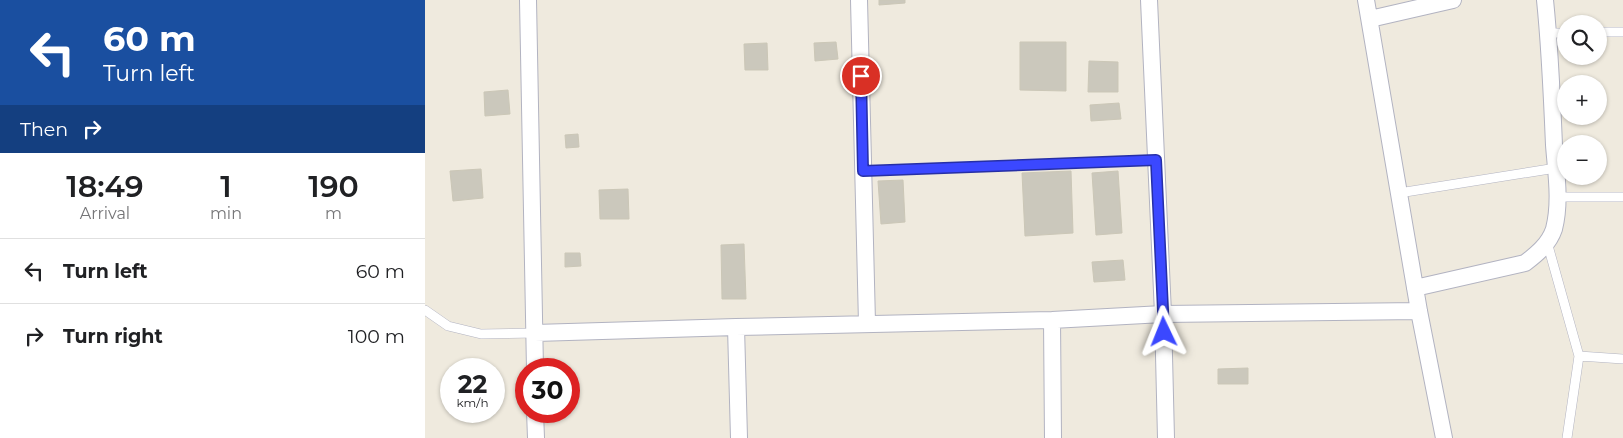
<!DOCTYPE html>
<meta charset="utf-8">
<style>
:root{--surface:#fff;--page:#f6f6f6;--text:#202124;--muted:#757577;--line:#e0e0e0}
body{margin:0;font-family:Montserrat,sans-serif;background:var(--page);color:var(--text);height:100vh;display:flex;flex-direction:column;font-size:19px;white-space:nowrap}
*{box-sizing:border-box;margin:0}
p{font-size:16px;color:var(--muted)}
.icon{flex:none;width:28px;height:28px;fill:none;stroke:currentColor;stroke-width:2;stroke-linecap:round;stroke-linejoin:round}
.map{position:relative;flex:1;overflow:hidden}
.sheet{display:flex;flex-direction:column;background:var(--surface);width:425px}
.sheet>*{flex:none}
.banner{background:#1a4fa0;color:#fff;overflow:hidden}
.tools{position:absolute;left:1132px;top:15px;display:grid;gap:10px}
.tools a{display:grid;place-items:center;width:50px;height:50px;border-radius:50%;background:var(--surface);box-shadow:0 1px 4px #0004;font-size:25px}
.speed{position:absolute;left:15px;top:358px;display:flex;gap:10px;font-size:25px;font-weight:700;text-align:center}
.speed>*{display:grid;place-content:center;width:65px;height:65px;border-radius:50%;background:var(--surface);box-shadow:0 1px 4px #0004;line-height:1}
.speed small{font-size:12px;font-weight:400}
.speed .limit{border:8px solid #d22;background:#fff;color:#111}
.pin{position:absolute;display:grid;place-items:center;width:42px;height:42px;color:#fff;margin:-21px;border:2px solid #fff;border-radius:50%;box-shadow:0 1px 5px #0007}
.me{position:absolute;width:55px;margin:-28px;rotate:358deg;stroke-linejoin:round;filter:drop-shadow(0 0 4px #0008)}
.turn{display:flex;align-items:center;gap:18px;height:105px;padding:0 20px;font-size:22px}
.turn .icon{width:65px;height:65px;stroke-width:2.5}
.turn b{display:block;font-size:35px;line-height:42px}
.then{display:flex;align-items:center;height:48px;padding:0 20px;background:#0003;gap:10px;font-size:19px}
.eta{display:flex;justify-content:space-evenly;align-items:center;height:85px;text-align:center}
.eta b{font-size:30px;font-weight:600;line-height:35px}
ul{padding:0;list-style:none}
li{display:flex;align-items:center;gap:15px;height:65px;padding:0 20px;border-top:1px solid var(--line)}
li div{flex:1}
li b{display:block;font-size:19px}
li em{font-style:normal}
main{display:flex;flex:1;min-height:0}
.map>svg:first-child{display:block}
</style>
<main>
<section class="sheet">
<div class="banner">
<div class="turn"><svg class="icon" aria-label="left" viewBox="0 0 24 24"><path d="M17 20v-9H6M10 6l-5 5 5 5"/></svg><div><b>60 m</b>Turn left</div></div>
<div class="then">Then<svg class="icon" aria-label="right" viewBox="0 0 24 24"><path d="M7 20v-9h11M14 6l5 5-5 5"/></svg></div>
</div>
<div class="eta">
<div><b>18:49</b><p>Arrival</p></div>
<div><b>1</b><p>min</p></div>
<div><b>190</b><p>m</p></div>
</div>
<ul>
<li><svg class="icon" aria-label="left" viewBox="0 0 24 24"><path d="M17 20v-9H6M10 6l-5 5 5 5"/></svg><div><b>Turn left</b></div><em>60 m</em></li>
<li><svg class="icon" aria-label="right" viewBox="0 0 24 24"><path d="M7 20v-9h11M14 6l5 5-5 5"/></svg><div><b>Turn right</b></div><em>100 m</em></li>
</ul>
</section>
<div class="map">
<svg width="1198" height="438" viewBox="0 0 1198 438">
<rect width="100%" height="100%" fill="#efeade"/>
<path fill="#cbc8bc" stroke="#cbc7b7" d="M454,0H480V3L454,5Z
M411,42L413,59L390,61L389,43Z
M595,42H641V91L595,90Z
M342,43L343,70H320L319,44Z
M664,61L693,62V92H663Z
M83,90L85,114L60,116L59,92Z
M694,103L696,119L666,121L665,105Z
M153,134L154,147L141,148L140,135Z
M56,169L58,198L28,201L25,171Z
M646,171L648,233L600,236L597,173Z
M693,171L697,233L671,235L667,173Z
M478,180L480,222L456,224L453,181Z
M203,189L204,219H175L174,190Z
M319,244L321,299H297L296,245Z
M140,253H155L156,266L140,267Z
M698,260L700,280L669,282L667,262Z
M823,368V384H793V369Z"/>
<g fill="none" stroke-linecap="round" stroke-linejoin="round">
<g stroke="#b2b3c1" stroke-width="10">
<path id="service" d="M1174,32H1198
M1123,33H1141
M438,171L731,160
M974,193L1131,168
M1132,197H1198
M1122,242L1154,356L1142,438
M0,310L23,326L56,334L110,333
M1154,356L1198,359"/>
</g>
<g stroke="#b2b3c1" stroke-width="18">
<path id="minor" d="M103,0L110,369
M434,0L442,323
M724,0L738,314L741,438
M941,0L994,311L1019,438
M945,19L1028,0
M990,288L1100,263C1112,254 1124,244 1129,229C1136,202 1131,172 1129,145C1127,97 1125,48 1120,0
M627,320L628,438
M311,327L314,438
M110,333L311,327L627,320L738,314L994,311
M110,411L111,438"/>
</g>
<use href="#service" stroke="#fff" stroke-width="9"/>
<use href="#minor" stroke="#fff" stroke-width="16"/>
</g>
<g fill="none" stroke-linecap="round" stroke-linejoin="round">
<g stroke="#262fa6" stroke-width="12">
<path id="route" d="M436,76L438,171L731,160L739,332"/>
</g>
<use href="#route" stroke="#3b48ff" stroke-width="9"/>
</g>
</svg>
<div class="tools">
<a><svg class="icon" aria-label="search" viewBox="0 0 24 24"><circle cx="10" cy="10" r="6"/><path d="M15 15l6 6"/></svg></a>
<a>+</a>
<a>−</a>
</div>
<div class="speed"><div>22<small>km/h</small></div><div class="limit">30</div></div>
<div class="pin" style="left:436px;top:76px;background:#d93025"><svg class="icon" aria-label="arrive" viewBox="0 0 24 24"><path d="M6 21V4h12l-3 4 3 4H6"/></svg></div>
<svg class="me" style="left:739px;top:332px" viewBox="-20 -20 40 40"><path d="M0-17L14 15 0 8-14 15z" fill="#3b48ff" stroke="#fff" stroke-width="4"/></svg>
</div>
</main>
